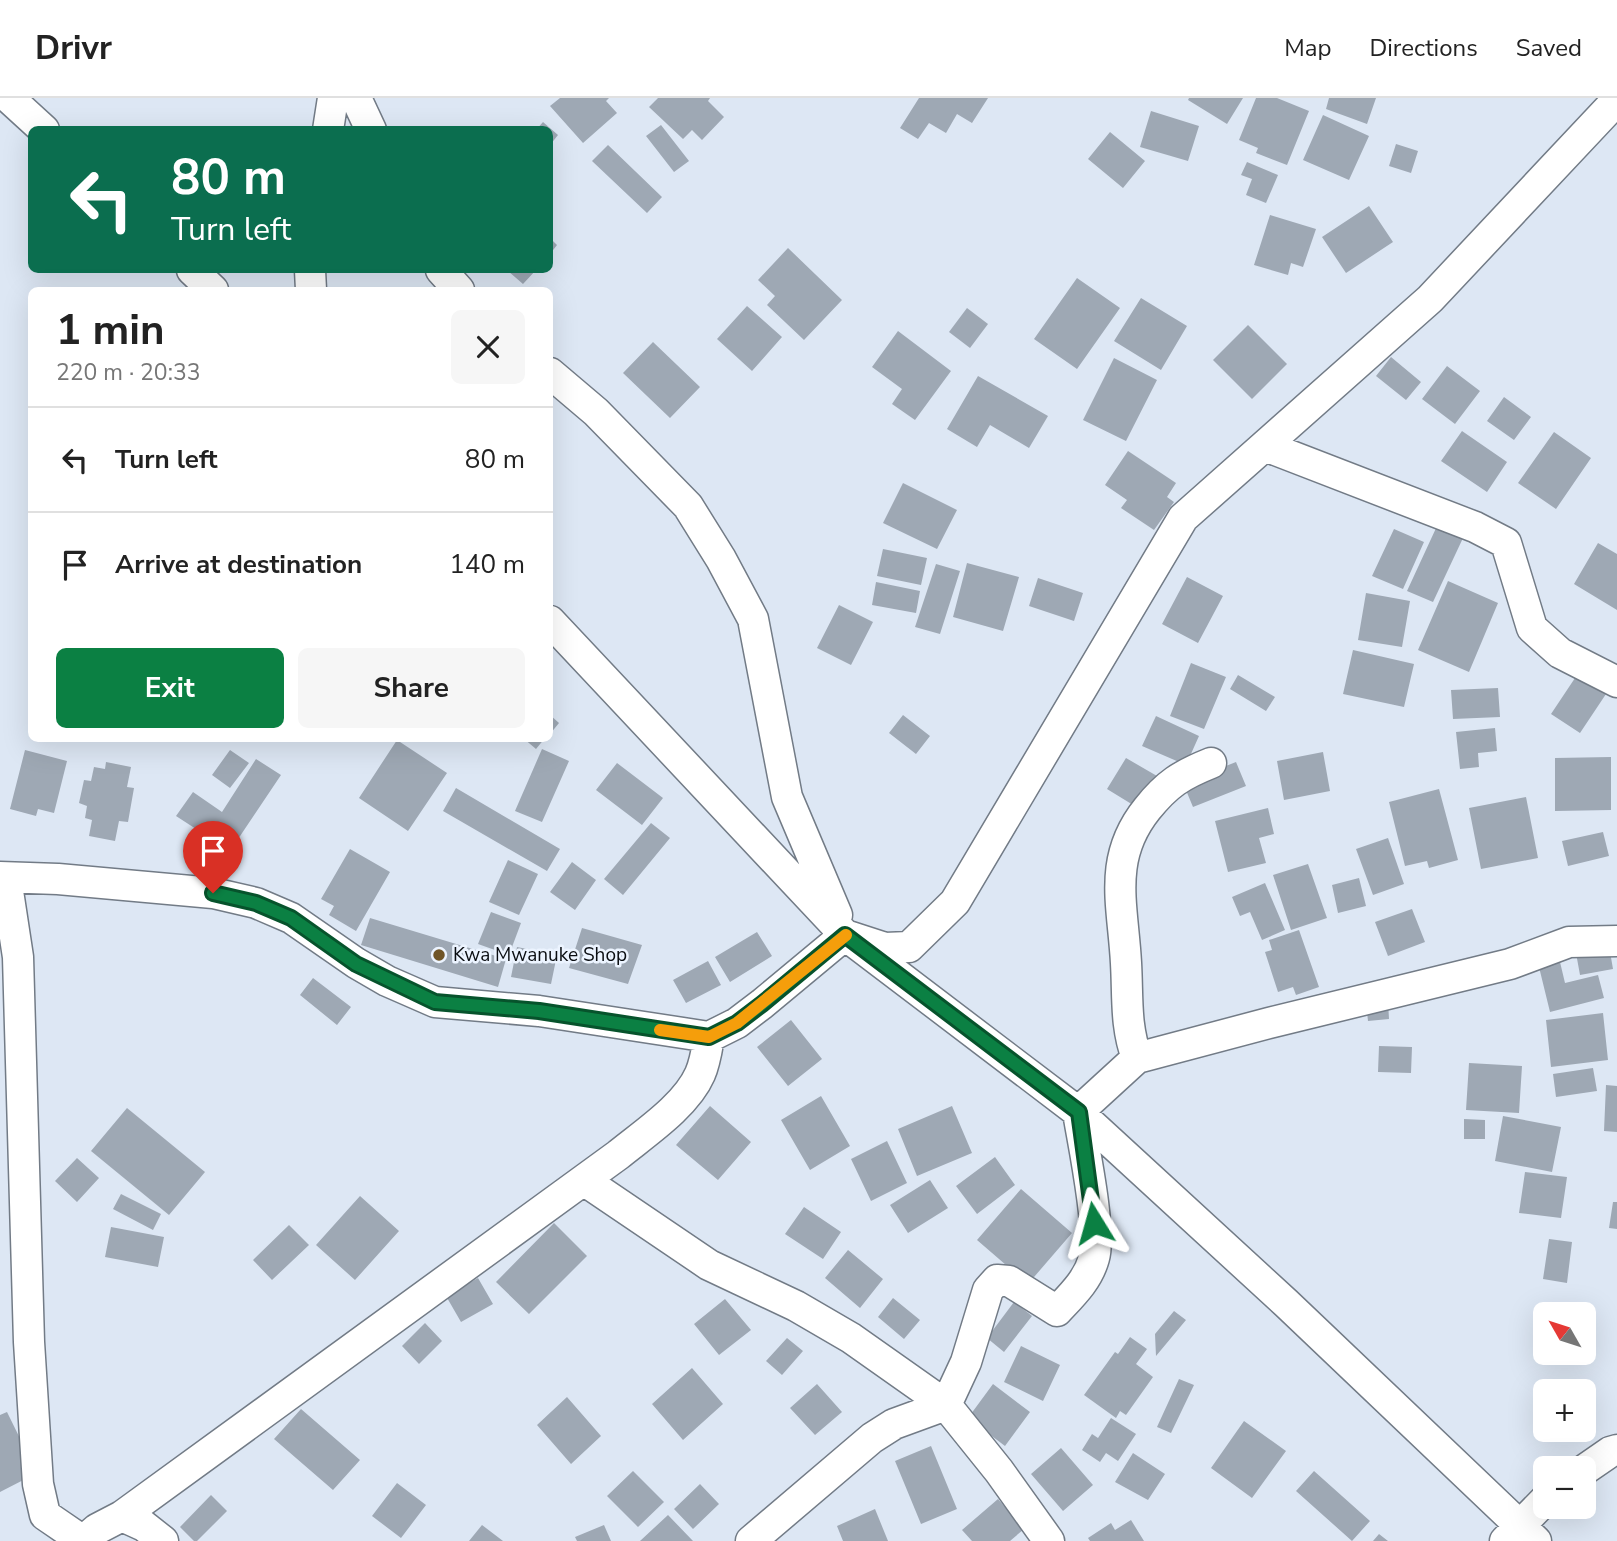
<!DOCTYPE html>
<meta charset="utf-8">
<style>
:root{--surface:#fff;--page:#f6f6f6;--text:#222;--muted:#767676;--line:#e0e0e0;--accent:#0b8043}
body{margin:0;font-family:"Nunito Sans",sans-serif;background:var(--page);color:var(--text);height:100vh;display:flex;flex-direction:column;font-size:26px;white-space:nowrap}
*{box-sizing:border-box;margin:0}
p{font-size:23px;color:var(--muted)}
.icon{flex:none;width:38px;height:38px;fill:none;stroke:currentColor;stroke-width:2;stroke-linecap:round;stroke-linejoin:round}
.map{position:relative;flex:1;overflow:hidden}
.panel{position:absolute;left:28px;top:189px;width:525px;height:455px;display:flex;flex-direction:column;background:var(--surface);border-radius:10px;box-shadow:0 7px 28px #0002}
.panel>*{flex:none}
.top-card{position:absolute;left:28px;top:28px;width:525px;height:147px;border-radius:10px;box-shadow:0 7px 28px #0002;background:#0b6e4f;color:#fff;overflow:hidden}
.needle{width:46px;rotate:309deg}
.fabs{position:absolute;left:1533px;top:1204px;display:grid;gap:14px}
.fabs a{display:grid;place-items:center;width:63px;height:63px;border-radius:10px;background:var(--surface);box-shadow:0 7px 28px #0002;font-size:35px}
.pin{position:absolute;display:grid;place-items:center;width:60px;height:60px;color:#fff;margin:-72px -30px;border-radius:50% 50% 50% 0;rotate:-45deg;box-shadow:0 0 7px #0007}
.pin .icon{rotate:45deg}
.me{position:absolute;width:77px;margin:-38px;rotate:352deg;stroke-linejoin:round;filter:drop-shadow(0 0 5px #0008)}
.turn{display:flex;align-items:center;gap:24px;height:147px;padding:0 28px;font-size:32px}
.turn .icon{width:91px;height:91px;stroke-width:2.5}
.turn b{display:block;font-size:49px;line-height:60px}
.round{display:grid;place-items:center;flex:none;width:74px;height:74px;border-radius:10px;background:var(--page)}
.overview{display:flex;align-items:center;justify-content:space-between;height:119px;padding:0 28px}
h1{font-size:42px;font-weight:700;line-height:52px}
.primary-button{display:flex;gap:14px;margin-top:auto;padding:14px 28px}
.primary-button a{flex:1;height:80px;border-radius:10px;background:var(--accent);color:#fff;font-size:28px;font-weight:700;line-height:80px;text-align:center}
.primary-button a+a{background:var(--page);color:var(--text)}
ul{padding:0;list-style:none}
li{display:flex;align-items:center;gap:21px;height:105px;padding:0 28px;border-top:2px solid var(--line)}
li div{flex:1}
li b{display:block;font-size:26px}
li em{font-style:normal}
header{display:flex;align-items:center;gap:42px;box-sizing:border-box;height:98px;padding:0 35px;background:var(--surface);border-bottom:2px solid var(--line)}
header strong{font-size:33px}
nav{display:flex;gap:38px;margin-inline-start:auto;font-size:24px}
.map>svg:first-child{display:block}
</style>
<header>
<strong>Drivr</strong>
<nav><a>Map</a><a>Directions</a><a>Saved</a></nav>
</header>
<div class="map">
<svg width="1617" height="1443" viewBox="0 0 1617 1443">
<rect width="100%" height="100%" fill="#dde7f4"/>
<path fill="#9ea8b4" d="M560,0H609L606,3L617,15L583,45L550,8Z
M658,0H710L708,3L724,19L702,42L692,32L683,41L649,9Z
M919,0H988L972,25L957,16L946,35L929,25L918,41L900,30Z
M1189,0H1243L1227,26L1188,2Z
M1256,0H1277L1309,13L1287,67L1256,55L1258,50L1239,42Z
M1329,0H1376L1367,26L1326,11Z
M1151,13L1199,28L1188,63L1140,49Z
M1323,17L1369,38L1349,82L1303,62Z
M543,24L558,37L550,47V32H536Z
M661,27L689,63L674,74L646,38Z
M1110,34L1145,63L1123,90L1088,61Z
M1396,46L1418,53L1411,75L1389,68Z
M608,47L662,99L647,115L592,63Z
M1247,64L1278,77L1266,105L1246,97L1252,81L1241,77Z
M1369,108L1393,144L1346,175L1322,139Z
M1270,117L1316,131L1303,169L1291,165L1288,177L1254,167Z
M550,140L557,147L550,156Z
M788,150L842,202L804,242L767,207L775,198L758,182Z
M509,172H536L523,186L508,173Z
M1077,180L1120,210L1077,271L1034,241Z
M1141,200L1187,228L1161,272L1114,243Z
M747,208L782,239L752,273L717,241Z
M967,210L988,226L970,250L949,234Z
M1248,227L1287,266L1252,301L1213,262Z
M898,233L951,273L915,322L892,306L902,291L872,269Z
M653,244L700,289L670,320L623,275Z
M1391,259L1421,284L1406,302L1376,278Z
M1114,260L1157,282L1126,343L1083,322Z
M1447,268L1480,293L1455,326L1422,301Z
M978,278L1048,318L1029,350L990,327L977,349L947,331Z
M1504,299L1531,319L1514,342L1487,323Z
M1462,333L1507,364L1487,394L1441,363Z
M1554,334L1591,360L1556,411L1518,385Z
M1128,353L1176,385L1167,399L1174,404L1154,432L1121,410L1127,402L1105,387Z
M903,385L957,412L937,451L883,425Z
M1437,428L1463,440L1433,504L1407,493Z
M1394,431L1424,444L1403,491L1372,478Z
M1598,445L1617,456V512L1574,486Z
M883,451L927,460L921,487L877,478Z
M967,465L1019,479L1003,533L953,519Z
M936,466L960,473L940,536L915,529Z
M1187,479L1223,498L1198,545L1162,526Z
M1038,480L1083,495L1074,523L1029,508Z
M1448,483L1498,505L1469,574L1418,552Z
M876,484L920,493L916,515L872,507Z
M1366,495L1410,503L1402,549L1358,542Z
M839,507L873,524L851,567L817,550Z
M1353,552L1414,566L1404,609L1343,596Z
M1191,565L1226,579L1204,631L1170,618Z
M1238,577L1275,599L1266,613L1230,591Z
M1577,577L1606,596L1580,635L1551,616Z
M1498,590L1500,619L1453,621L1451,592Z
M550,617L559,625L550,636Z
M903,617L930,638L916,656L889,635Z
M1156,618L1199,638L1186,667L1142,648Z
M1495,630L1497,653L1478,655L1479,669L1460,671L1456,634Z
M523,640H545L536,651Z
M397,642L447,675L408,733L359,700Z
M542,651L569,663L542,724L515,713Z
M25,652L67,663L54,715L38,711L36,718L10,711Z
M230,652L249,665L230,690L212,677Z
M1323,654L1330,693L1284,702L1277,663Z
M1611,659V712L1555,713V660Z
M1126,660L1157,678L1138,710L1107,691Z
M256,661L281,677L230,753L176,718L193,694L222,714Z
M106,664L131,669L127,689L134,690L128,724L119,723L115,743L89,738L92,722L85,720L87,708L79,705L84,682L91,683L94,669L105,671Z
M1236,664L1246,688L1193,709L1183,685Z
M617,665L663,700L642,727L596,692Z
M456,690L560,751L547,773L443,713Z
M1439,691L1458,762L1429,770L1427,763L1405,768L1389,704Z
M1526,699L1538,760L1481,771L1469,710Z
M1268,710L1274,736L1259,740L1266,765L1228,774L1215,723Z
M651,725L670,740L623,797L604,781Z
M1603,734L1609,758L1568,768L1562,743Z
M1388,740L1404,786L1373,797L1356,751Z
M350,751L390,774L356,833L329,817L334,808L321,801Z
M508,762L538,776L519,817L489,804Z
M572,764L596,782L575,812L550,794Z
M1308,766L1327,820L1291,832L1273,777Z
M1359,780L1366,808L1338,815L1332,787Z
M1265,785L1285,832L1262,842L1250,814L1240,818L1232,799Z
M1412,811L1425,844L1388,858L1375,824Z
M491,814L521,825L509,857L478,846Z
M370,820L506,861L498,889L361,847Z
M582,830L642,847L628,886L569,870Z
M1299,832L1319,889L1296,897L1293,889L1278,894L1265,854L1272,852L1269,842Z
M757,834L772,858L730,884L715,859Z
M1609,848L1613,871L1580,877L1576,855Z
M517,849L557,857L551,886L511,879Z
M708,863L721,887L686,905L673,882Z
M1560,864L1565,885L1598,877L1604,900L1550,914L1539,869Z
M313,880L351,909L337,927L300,897Z
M1388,903L1389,921L1368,923L1366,905Z
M1603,915L1608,962L1551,969L1546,922Z
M791,922L822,961L788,988L757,949Z
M1379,948L1412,949L1411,975L1378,974Z
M1469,965L1522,968L1519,1015L1466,1012Z
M1593,970L1597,993L1556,999L1553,976Z
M1606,987L1617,988V1034L1604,1033Z
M821,998L850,1048L810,1072L781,1022Z
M710,1008L751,1044L718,1082L676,1047Z
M952,1008L972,1055L917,1078L898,1031Z
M127,1010L205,1074L169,1117L91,1053Z
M1503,1018L1561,1029L1552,1074L1495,1063Z
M1464,1021L1485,1022V1041H1464Z
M887,1043L907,1085L871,1103L851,1061Z
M995,1059L1015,1087L977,1116L956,1088Z
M77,1060L99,1080L77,1104L55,1083Z
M1525,1074L1567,1079L1561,1120L1519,1115Z
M930,1082L948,1110L908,1135L890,1107Z
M1021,1091L1072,1135L1028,1186L977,1142Z
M121,1096L161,1116L153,1132L113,1111Z
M360,1098L399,1133L355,1182L316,1147Z
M1613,1104H1617V1131L1609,1130Z
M804,1109L841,1134L823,1161L785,1136Z
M554,1125L587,1158L529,1216L496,1184Z
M289,1127L309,1147L272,1182L253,1162Z
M111,1129L164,1139L158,1169L105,1159Z
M1549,1141L1572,1144L1567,1185L1543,1181Z
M848,1152L883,1181L860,1210L825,1180Z
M478,1180L493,1206L461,1224L446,1198Z
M893,1200L920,1222L904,1241L878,1219Z
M725,1201L751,1232L719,1257L694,1226Z
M1014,1204L1032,1218L1004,1254L987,1240Z
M1174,1213L1186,1222L1156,1258L1155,1236Z
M425,1225L442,1243L419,1266L402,1248Z
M1130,1239L1147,1251L1136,1266L1153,1279L1126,1317L1120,1313L1116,1320L1084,1297L1115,1254L1118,1256Z
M787,1240L803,1253L782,1277L766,1263Z
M1021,1248L1060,1267L1043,1303L1004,1284Z
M692,1270L723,1306L683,1342L652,1306Z
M1179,1281L1194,1287L1171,1335L1157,1329Z
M817,1286L842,1314L815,1337L790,1310Z
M993,1286L1030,1314L1005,1348L968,1320Z
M567,1299L601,1338L571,1366L537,1327Z
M301,1311L360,1362L333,1392L274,1341Z
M7,1314L37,1375L0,1394V1317Z
M1111,1320L1136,1336L1118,1363L1106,1355L1100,1364L1082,1352L1092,1336L1098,1340Z
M1244,1323L1286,1353L1252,1400L1211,1370Z
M931,1348L957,1411L921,1426L895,1363Z
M1061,1350L1093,1387L1063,1413L1031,1376Z
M1133,1355L1165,1376L1148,1402L1115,1384Z
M633,1373L664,1404L638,1429L607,1398Z
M1314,1373L1370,1423L1352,1443L1296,1393Z
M397,1385L426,1407L401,1440L372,1418Z
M700,1386L719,1406L693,1431L674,1411Z
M211,1397L227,1413L197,1443H194L180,1429Z
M998,1401L1024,1431L1010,1443H972L962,1432Z
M875,1411L888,1443H843L837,1428Z
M668,1417L693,1443H640Z
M1131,1422L1144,1443H1090L1088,1440L1111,1425L1115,1432Z
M482,1427L503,1443H469Z
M604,1427L611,1443H577L575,1439Z
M1379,1436L1388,1443H1373Z"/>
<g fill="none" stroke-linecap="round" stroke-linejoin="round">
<g stroke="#727b86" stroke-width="33">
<path id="minor" d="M9,0L44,32
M356,0L371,32
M328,32L333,0
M192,172L213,192
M310,172L311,192
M441,172L459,192
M550,275L596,314L688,408L721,461L753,521L787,699L837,817
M1265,348L1475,429L1506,445L1532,530L1560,555L1617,584
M550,523L845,837L1078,1014L1286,1205L1536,1443
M0,779L58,781L213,795L256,805L291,820L356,865L387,883L435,904L539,913L709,939L737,925L762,906L845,837L885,850L909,849L955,804L1183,420L1430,201L1617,2
M6,780L18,859L29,1244L38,1386L45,1417L83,1443
M1137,960C1125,928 1128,899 1126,865C1123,807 1107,761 1147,711C1167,686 1181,677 1211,665
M585,1083L709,1167L796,1208L851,1240L946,1307L999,1373L1049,1443
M1584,1372L1610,1354L1617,1352
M122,1418L144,1428L163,1443
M83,1443L97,1431L122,1418L618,1057C645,1035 686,1008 700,976C705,965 707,951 709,939
M751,1443L872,1340L894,1326L946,1307L966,1264L988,1192L997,1182L1009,1183L1057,1213C1072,1197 1088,1182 1094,1160C1102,1134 1083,1045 1078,1014L1137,960L1269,925L1510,866L1569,844L1617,843
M1505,1443L1545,1402"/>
</g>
<use href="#minor" stroke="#fff" stroke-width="30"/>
</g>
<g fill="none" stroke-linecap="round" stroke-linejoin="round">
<g stroke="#07532c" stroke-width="18">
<path id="route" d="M213,795L256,805L291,820L356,866L435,904L539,913L709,939L737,925L762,906L845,837L1079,1014L1094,1125"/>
</g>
<use href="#route" stroke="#0b8043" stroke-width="12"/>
<path stroke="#f59e0b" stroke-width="12" d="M660,932L709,939L737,925L846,837"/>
</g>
<circle fill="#705527" stroke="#ecf4ff" stroke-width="2.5" cx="439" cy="857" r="7"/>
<g text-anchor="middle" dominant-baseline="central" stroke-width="5" stroke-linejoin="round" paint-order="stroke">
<g font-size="19" fill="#0a0d11" stroke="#ecf4ff" text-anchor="start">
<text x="453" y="857">Kwa Mwanuke Shop</text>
</g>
</g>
</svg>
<div class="fabs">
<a><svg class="needle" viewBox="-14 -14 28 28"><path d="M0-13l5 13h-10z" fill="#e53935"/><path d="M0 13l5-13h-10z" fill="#767676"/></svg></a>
<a>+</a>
<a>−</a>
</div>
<div class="pin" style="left:213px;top:795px;background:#d93025"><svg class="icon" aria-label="arrive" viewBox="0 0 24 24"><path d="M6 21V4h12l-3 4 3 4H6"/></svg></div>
<svg class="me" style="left:1094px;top:1125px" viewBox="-20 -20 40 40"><path d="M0-17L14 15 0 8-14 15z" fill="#0b8043" stroke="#fff" stroke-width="4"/></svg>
<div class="top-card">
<div class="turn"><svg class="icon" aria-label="left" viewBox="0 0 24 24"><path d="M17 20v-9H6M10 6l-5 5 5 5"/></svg><div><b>80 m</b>Turn left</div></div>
</div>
<section class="panel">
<div class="overview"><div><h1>1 min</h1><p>220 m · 20:33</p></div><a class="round"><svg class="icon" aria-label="close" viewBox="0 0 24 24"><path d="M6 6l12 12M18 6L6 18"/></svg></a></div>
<ul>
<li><svg class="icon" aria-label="left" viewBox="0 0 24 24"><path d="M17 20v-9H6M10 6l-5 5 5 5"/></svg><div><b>Turn left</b></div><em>80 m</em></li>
<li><svg class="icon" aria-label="arrive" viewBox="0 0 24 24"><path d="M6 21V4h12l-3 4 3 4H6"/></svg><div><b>Arrive at destination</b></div><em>140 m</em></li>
</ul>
<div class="primary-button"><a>Exit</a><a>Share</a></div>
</section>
</div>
